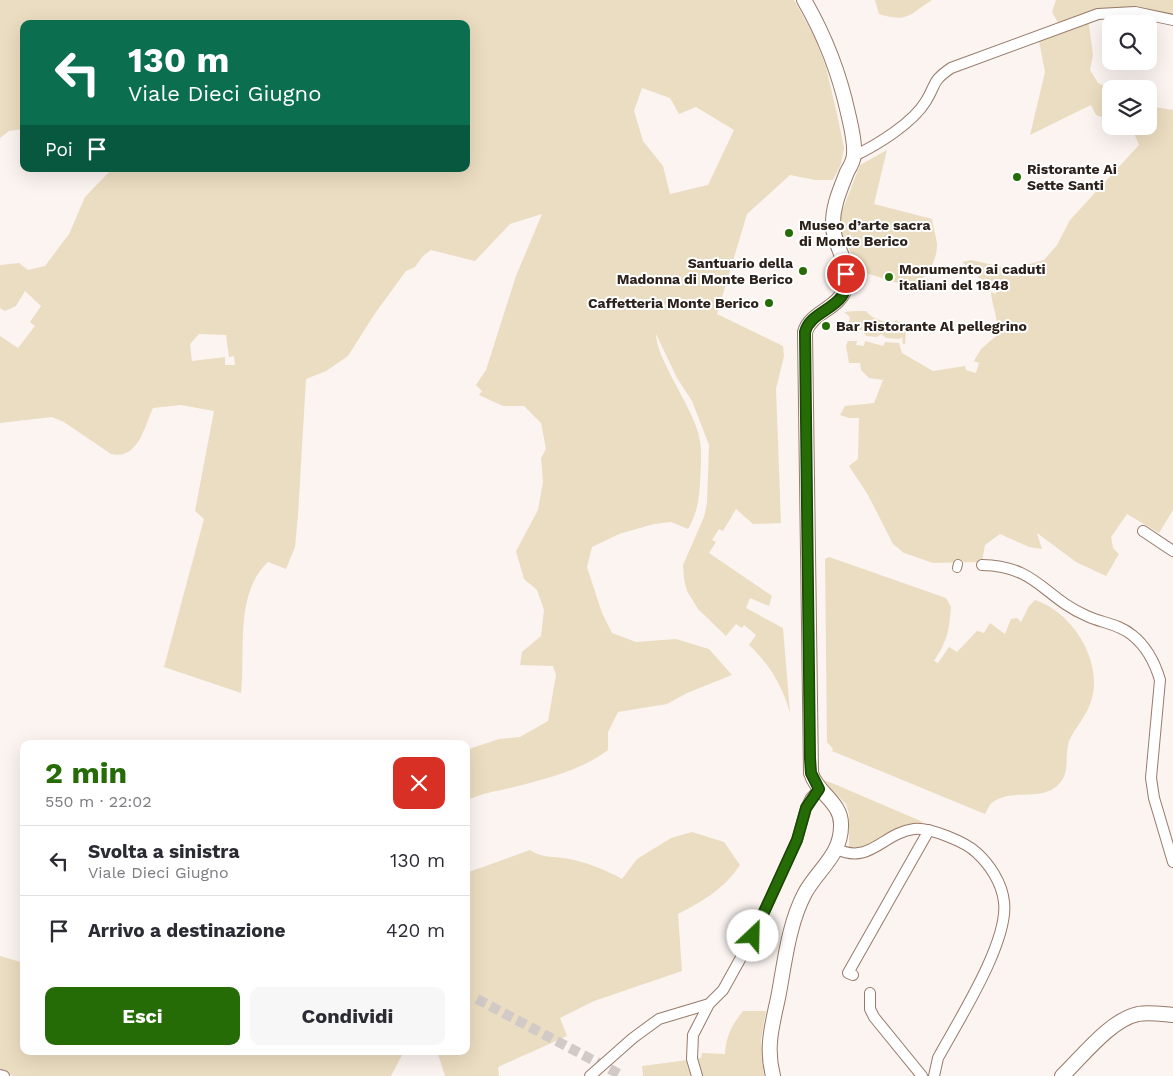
<!DOCTYPE html>
<html lang="it">
<meta charset="utf-8">
<style>
:root{--surface:#fff;--page:#f7f7f7;--text:#2b2b33;--muted:#7c7c81;--line:#e1e1e2;--accent:#256b06}
body{margin:0;font-family:"Work Sans",sans-serif;background:var(--page);color:var(--text);height:100vh;display:flex;flex-direction:column;font-size:19px;white-space:nowrap}
*{box-sizing:border-box;margin:0}
p{font-size:16px;color:var(--muted)}
.icon{flex:none;width:28px;height:28px;fill:none;stroke:currentColor;stroke-width:2;stroke-linecap:round;stroke-linejoin:round}
.map{position:relative;flex:1;overflow:hidden}
.details{position:absolute;left:20px;top:740px;width:450px;height:315px;display:flex;flex-direction:column;background:var(--surface);border-radius:10px;box-shadow:0 5px 20px #0002}
.details>*{flex:none}
.banner{position:absolute;left:20px;top:20px;width:450px;height:152px;border-radius:10px;box-shadow:0 5px 20px #0002;background:#0b6e4f;color:#fff;overflow:hidden}
.controls{position:absolute;left:1102px;top:15px;display:grid;gap:10px}
.controls a{display:grid;place-items:center;width:55px;height:55px;border-radius:10px;background:var(--surface);box-shadow:0 5px 20px #0002;font-size:25px}
.pin{position:absolute;display:grid;place-items:center;width:42px;height:42px;color:#fff;margin:-21px;border:2px solid #fff;border-radius:50%;box-shadow:0 1px 5px #0007}
.me{position:absolute;width:55px;margin:-28px;rotate:24deg;stroke-linejoin:round;filter:drop-shadow(0 0 4px #0008)}
.turn{display:flex;align-items:center;gap:18px;height:105px;padding:0 25px;font-size:22px}
.turn .icon{width:65px;height:65px;stroke-width:2.5}
.turn b{display:block;font-size:35px;line-height:42px}
.then{display:flex;align-items:center;height:48px;padding:0 25px;background:#0003;gap:10px;font-size:19px}
.round{display:grid;place-items:center;flex:none;width:52px;height:52px;border-radius:10px;background:var(--page)}
.headline{display:flex;align-items:center;justify-content:space-between;height:85px;padding:0 25px}
h1{font-size:30px;font-weight:700;line-height:38px;color:var(--accent)}
.action{display:flex;gap:10px;margin-top:auto;padding:10px 25px}
.action a{flex:1;height:58px;border-radius:10px;background:var(--accent);color:#fff;font-size:20px;font-weight:700;line-height:58px;text-align:center}
.action a+a{background:var(--page);color:var(--text)}
ul{padding:0;list-style:none}
li{display:flex;align-items:center;gap:15px;height:70px;padding:0 25px;border-top:1px solid var(--line)}
li div{flex:1}
li b{display:block;font-size:19px}
li em{font-style:normal}
.map>svg:first-child{display:block}
</style>
<div class="map">
<svg width="1173" height="1076" viewBox="0 0 1173 1076">
<rect width="100%" height="100%" fill="#fbf4f1"/>
<path fill="#ebddc1" fill-rule="evenodd" d="M0,0H794L815,38L826,67L837,114L844,148L841,164L833,180H815L790,175L747,214L717,314L783,346L784,356L776,389L781,523L753,524L736,509L723,531L719,529L712,540L716,542L709,553L772,596L769,606L750,598L746,608L783,628L790,713C782,685 770,665 749,645L756,635L744,625L742,628L736,624L726,636L698,609L687,591L684,579L683,565L704,517L707,503L709,445L692,401L677,378L656,334C656,357 689,403 697,429C703,446 701,464 700,482C699,500 697,514 688,529L671,522L654,524L619,534L592,547L587,567L602,613L612,633L636,642L676,639L709,649L732,675L687,693L667,704L618,712L608,732V750C583,769 549,778 518,786C500,791 483,792 466,801V750L499,739L520,737L548,721L556,675L553,666L520,665L522,652L541,636L544,610L537,590L524,579L516,551L538,510L543,482L541,458L546,449L541,423L524,406H503L479,395L482,391L476,385L486,370L516,276L542,214L510,224L475,261L431,250L423,256L415,267L406,271L376,312L348,356L326,371L306,379L298,515L295,547L286,569L268,562C234,594 246,651 241,693L164,667L204,519L195,511L214,411L181,405L153,408C144,428 138,460 111,454L64,422L52,417L0,423V336L18,348L35,326L30,322L41,306L25,291L16,306L5,311L0,308V265L19,263L28,270L45,266L69,234L85,197L112,169H466V24H24V129L9,131L0,138ZM642,88L670,98L679,114L696,107L734,130L708,185L670,194L663,166L643,141L634,111ZM199,334L226,335L229,357L234,356L235,365H225V357L192,361L190,344Z
M875,0H932C909,15 907,23 879,14Z
M1056,0H1173V20L1135,12L1088,18L1093,55L1090,70L1098,83L1111,89V120L1096,115L1091,105L1030,135L1045,72L1038,36L1063,26L1057,21L1052,12Z
M1149,106L1173,110V510L1159,533L1127,514L1111,537L1113,548L1119,554L1106,576L1076,562L1037,533L1042,549L1029,547L1000,534L985,545L982,562L933,563L904,553L893,544L868,495L849,466L858,459L859,418H849L840,415L845,406L874,403L883,380L869,378L861,370L860,363H849L846,346L848,341H857L856,345L864,346L865,341L883,346L885,342L899,343L902,353L933,371L965,366L966,370L976,373L979,363L974,361L981,349L996,336C1000,320 992,308 991,292L996,294L998,283L987,279L984,282L962,262L971,260L1011,269L1044,260L1057,245L1070,220L1139,145L1134,133L1126,126H1149Z
M887,150L874,204L932,219C933,227 936,236 937,243C938,261 925,283 907,286L866,273L857,265L842,235L839,219L860,165Z
M855,311H866C871,319 890,325 897,320L906,332L905,344H903L902,337L899,339L886,338L881,334L877,337L866,336L862,330L850,329L848,326L850,317L844,312Z
M829,557L946,598L951,607C949,630 948,640 934,661L938,663L949,647L957,652L977,631L984,633L990,623L1005,634L1011,619L1017,618L1021,622L1029,606L1035,600C1073,612 1104,663 1091,701C1087,716 1075,727 1069,741C1064,756 1071,773 1058,785C1040,802 1012,788 993,802C989,804 987,811 985,814L832,751L833,749L827,742L825,559Z
M820,779L832,783L923,822L858,850L849,848V814L846,804Z
M692,832L724,842L740,865C724,889 703,901 678,914L682,971L594,1001L560,1018L567,1036L498,1067L499,1076H445L437,1051H466V873L530,850C541,858 551,856 563,858C584,861 604,869 622,879L637,859L671,838Z
M0,956L24,963V1051H427L403,1053L391,1076H14L0,1072Z
M743,1011H766L761,1040L764,1076H702L696,1058H701L702,1053L725,1054C726,1036 732,1025 743,1011Z
M688,1060L693,1076H643L642,1066Z"/>
<g fill="none" stroke-linecap="round" stroke-linejoin="round">
<path stroke="#d2cac6" stroke-width="10" stroke-dasharray="10 5" stroke-linecap="butt" d="M477,999L623,1076"/>
<g stroke="#987a6a" stroke-width="10">
<path id="pedestrian" d="M957,568L958,564"/>
</g>
<g stroke="#987a6a" stroke-width="12">
<path id="minor" d="M854,156C877,145 913,123 926,101C937,83 931,82 951,68L1098,14L1135,12L1173,20
M1143,531L1173,551
M982,565C1037,566 1043,597 1087,616C1102,623 1119,624 1132,635C1146,646 1155,663 1160,680L1151,778L1154,798L1173,862
M837,849C870,865 883,833 914,829C929,827 966,842 977,853C990,865 1002,883 1004,902C1009,942 958,1021 938,1058L934,1076
M853,975L848,973L929,830
M870,993V1009L874,1017L922,1076
M0,1075L4,1076
M590,1076L633,1038L659,1019L709,1004
M697,1076L692,1059L693,1035L709,1004L723,990L753,936L797,840L806,808L811,798L819,789"/>
</g>
<g stroke="#987a6a" stroke-width="16">
<path id="secondary" d="M773,1076C770,1064 769,1054 770,1042C771,1026 776,1009 779,993C785,960 789,923 805,893C818,869 842,855 841,824C841,802 817,793 811,773L805,332C811,311 841,309 846,285C851,265 834,246 833,227C832,207 840,190 847,172C850,167 854,160 854,154C855,141 851,126 848,113C839,72 825,36 804,0
M1062,1076C1082,1057 1110,1020 1138,1014C1149,1012 1161,1014 1173,1015"/>
</g>
<use href="#pedestrian" stroke="#fff" stroke-width="8"/>
<use href="#minor" stroke="#fff" stroke-width="10"/>
<use href="#secondary" stroke="#fff" stroke-width="14"/>
</g>
<g fill="none" stroke-linecap="round" stroke-linejoin="round">
<g stroke="#184604" stroke-width="12">
<path id="route" d="M753,936L797,840L806,808L819,789L811,773L810,758L805,332C811,308 852,309 846,274"/>
</g>
<use href="#route" stroke="#256b06" stroke-width="9"/>
</g>
<g fill="#256b06" stroke="#fff" stroke-width="2">
<circle cx="1017" cy="177" r="5"/>
<circle cx="789" cy="233" r="5"/>
<circle cx="803" cy="271" r="5"/>
<circle cx="889" cy="277" r="5"/>
<circle cx="769" cy="303" r="5"/>
<circle cx="826" cy="326" r="5"/>
</g>
<g text-anchor="middle" dominant-baseline="central" stroke-width="4" stroke-linejoin="round" paint-order="stroke">
<g font-size="14" font-weight="bold" fill="#2d211b" stroke="#fff" text-anchor="start">
<text x="1027" y="169">Ristorante Ai<tspan x="1027" dy="16">Sette Santi</tspan></text>
<text x="799" y="225">Museo d’arte sacra<tspan x="799" dy="16">di Monte Berico</tspan></text>
<text x="793" y="263" text-anchor="end">Santuario della<tspan x="793" dy="16">Madonna di Monte Berico</tspan></text>
<text x="899" y="269">Monumento ai caduti<tspan x="899" dy="16">italiani del 1848</tspan></text>
<text x="759" y="303" text-anchor="end">Caffetteria Monte Berico</text>
<text x="836" y="326">Bar Ristorante Al pellegrino</text>
</g>
</g>
</svg>
<div class="controls">
<a><svg class="icon" aria-label="search" viewBox="0 0 24 24"><circle cx="10" cy="10" r="6"/><path d="M15 15l6 6"/></svg></a>
<a><svg class="icon" aria-label="layers" viewBox="0 0 24 24"><path d="M12 4l9 5-9 5-9-5zM3 14l9 5 9-5"/></svg></a>
</div>
<div class="pin" style="left:846px;top:274px;background:#d93025"><svg class="icon" aria-label="arrive" viewBox="0 0 24 24"><path d="M6 21V4h12l-3 4 3 4H6"/></svg></div>
<svg class="me" style="left:753px;top:936px" viewBox="-20 -20 40 40"><circle r="19" fill="#fff"/><path d="M0-13L10 11 0 6-10 11z" fill="#256b06"/></svg>
<div class="banner">
<div class="turn"><svg class="icon" aria-label="left" viewBox="0 0 24 24"><path d="M17 20v-9H6M10 6l-5 5 5 5"/></svg><div><b>130 m</b>Viale Dieci Giugno</div></div>
<div class="then">Poi<svg class="icon" aria-label="arrive" viewBox="0 0 24 24"><path d="M6 21V4h12l-3 4 3 4H6"/></svg></div>
</div>
<section class="details">
<div class="headline"><div><h1>2 min</h1><p>550 m · 22:02</p></div><a class="round" style="background:#d93025;color:#fff"><svg class="icon" aria-label="close" viewBox="0 0 24 24"><path d="M6 6l12 12M18 6L6 18"/></svg></a></div>
<ul>
<li><svg class="icon" aria-label="left" viewBox="0 0 24 24"><path d="M17 20v-9H6M10 6l-5 5 5 5"/></svg><div><b>Svolta a sinistra</b><p>Viale Dieci Giugno</p></div><em>130 m</em></li>
<li><svg class="icon" aria-label="arrive" viewBox="0 0 24 24"><path d="M6 21V4h12l-3 4 3 4H6"/></svg><div><b>Arrivo a destinazione</b></div><em>420 m</em></li>
</ul>
<div class="action"><a>Esci</a><a>Condividi</a></div>
</section>
</div>
